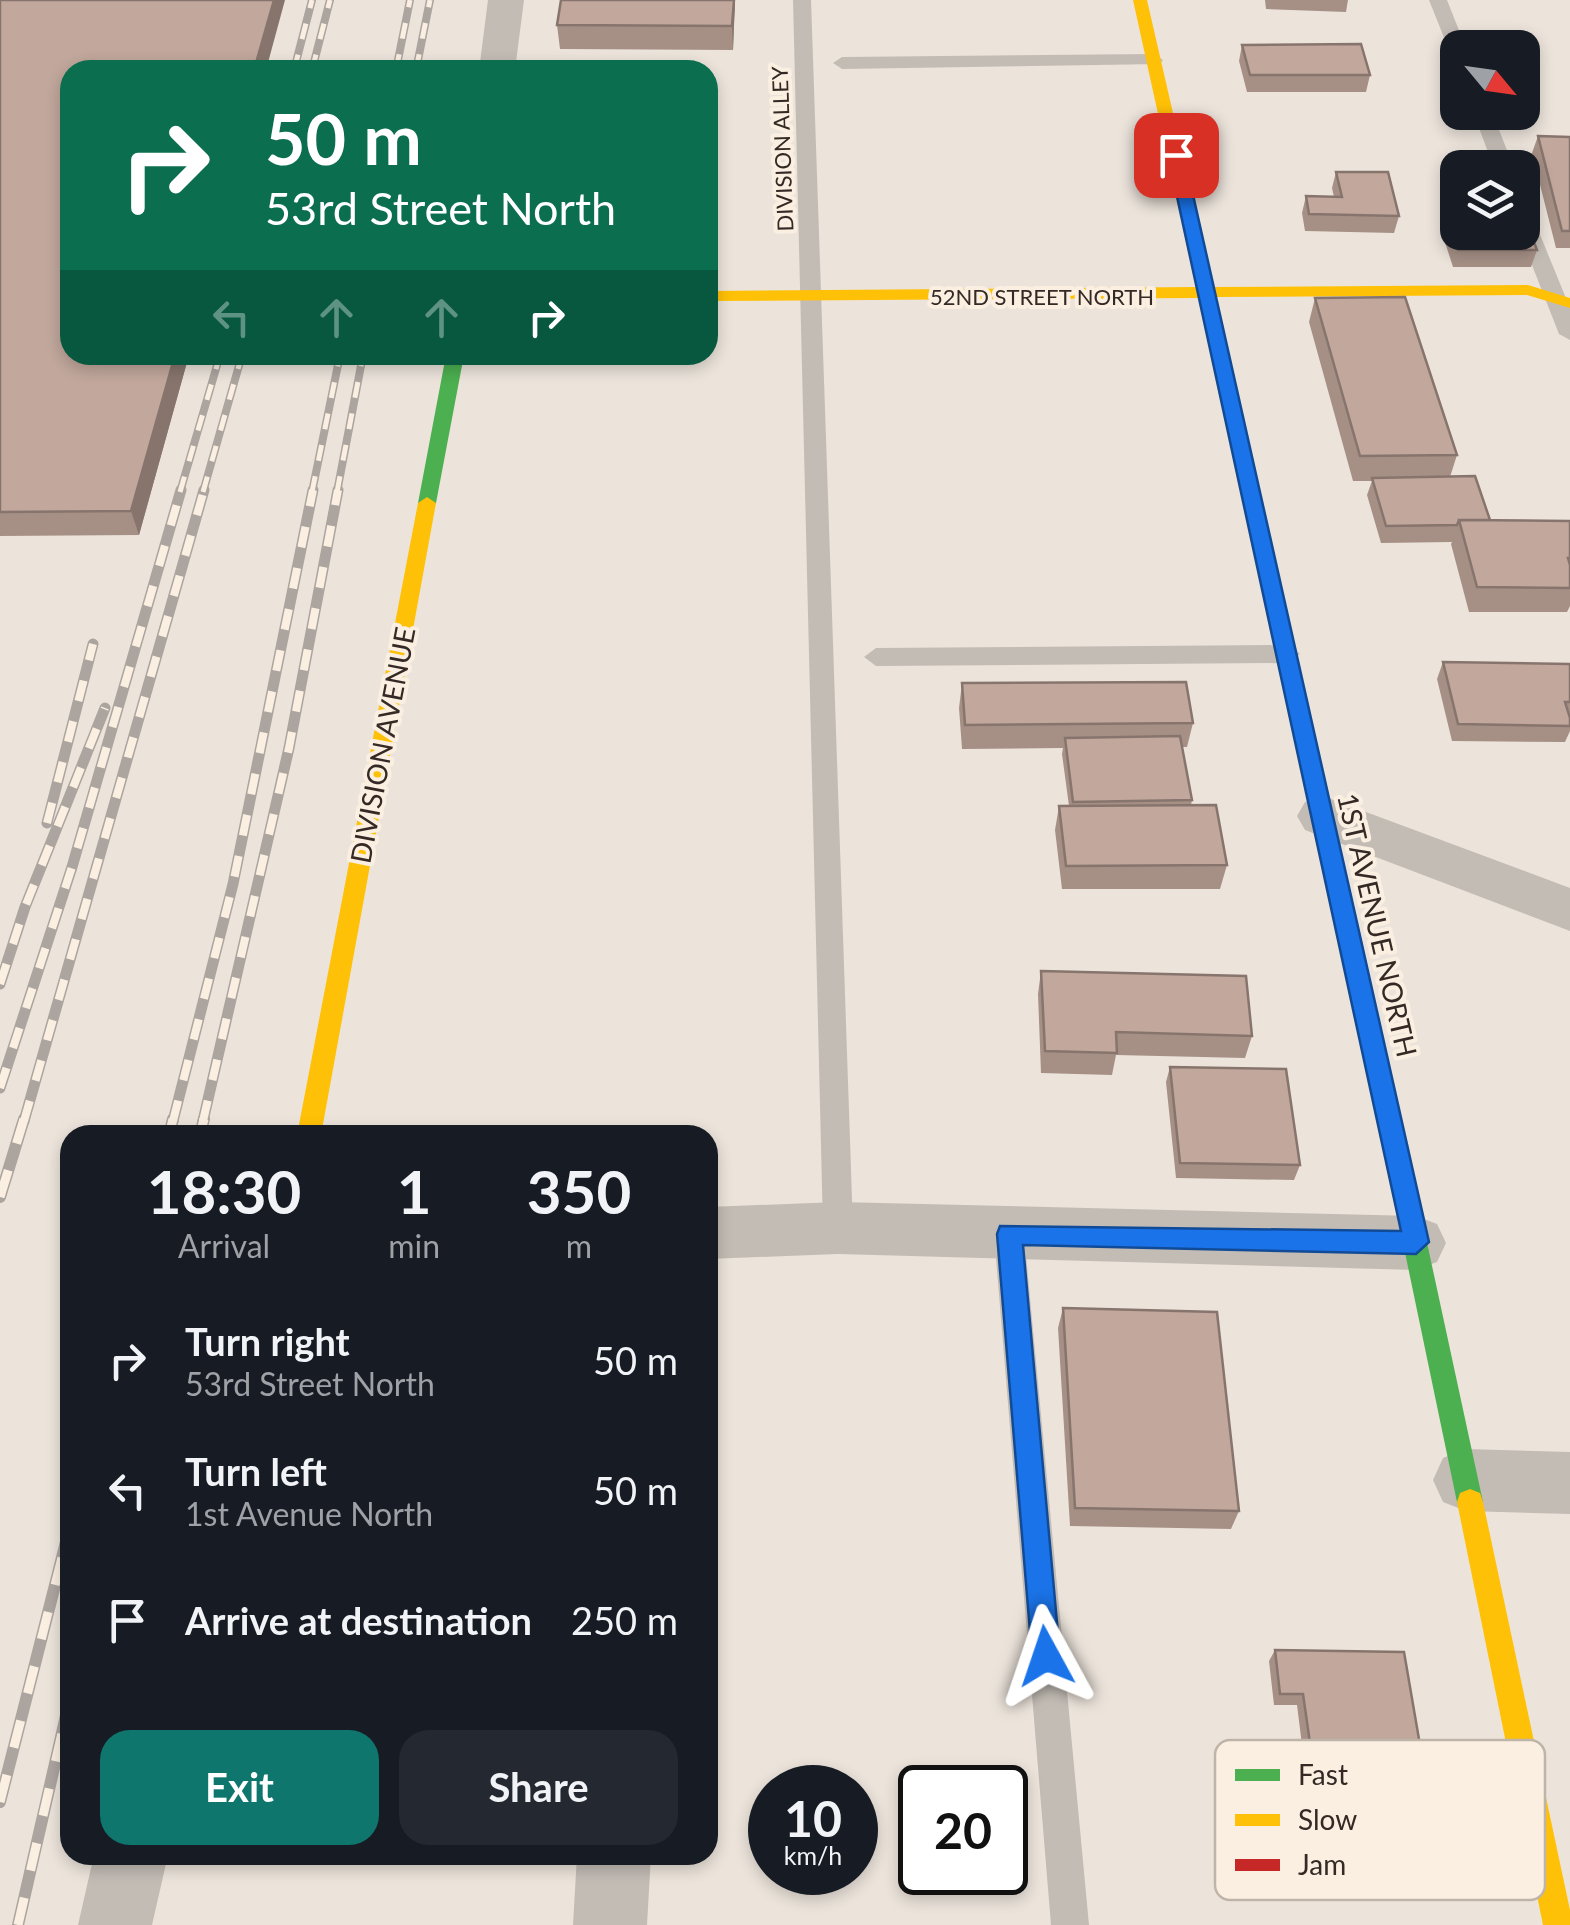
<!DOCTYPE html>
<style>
:root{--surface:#171b24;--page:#242831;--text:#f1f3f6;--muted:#9ea1a6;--accent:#0f766e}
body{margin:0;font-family:Lato,sans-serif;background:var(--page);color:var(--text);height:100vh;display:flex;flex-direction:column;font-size:38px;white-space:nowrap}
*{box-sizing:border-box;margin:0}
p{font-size:32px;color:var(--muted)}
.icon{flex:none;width:55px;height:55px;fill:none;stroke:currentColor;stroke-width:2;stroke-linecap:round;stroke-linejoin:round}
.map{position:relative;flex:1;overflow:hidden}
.details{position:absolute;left:60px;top:1125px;width:658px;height:740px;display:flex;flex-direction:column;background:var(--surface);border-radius:30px;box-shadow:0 5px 15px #0003}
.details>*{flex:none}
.guide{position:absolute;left:60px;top:60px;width:658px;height:305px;border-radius:30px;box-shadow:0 5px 15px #0003;background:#0b6e4f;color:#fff;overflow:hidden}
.needle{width:65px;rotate:119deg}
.controls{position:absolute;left:1440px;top:30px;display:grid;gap:20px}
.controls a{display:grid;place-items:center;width:100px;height:100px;border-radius:20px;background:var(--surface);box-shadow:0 5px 15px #0003;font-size:50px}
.speed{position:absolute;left:748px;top:1765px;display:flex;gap:20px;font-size:50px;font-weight:700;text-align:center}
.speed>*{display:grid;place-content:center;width:130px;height:130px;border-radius:50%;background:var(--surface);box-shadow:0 5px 15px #0003;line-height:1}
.speed small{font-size:25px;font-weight:400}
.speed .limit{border:5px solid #111;border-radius:15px;background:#fff;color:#111}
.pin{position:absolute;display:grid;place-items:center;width:85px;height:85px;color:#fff;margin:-42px;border-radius:20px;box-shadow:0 5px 15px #0006}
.me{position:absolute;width:110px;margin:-55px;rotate:355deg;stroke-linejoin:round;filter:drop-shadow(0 0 8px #0008)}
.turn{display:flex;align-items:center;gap:35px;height:210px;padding:0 40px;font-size:45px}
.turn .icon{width:130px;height:130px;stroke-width:2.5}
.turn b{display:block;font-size:70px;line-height:85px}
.lanes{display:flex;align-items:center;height:95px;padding:0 40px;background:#0003;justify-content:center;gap:50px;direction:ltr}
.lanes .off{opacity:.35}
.eta{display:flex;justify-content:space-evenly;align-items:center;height:170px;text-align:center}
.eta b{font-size:60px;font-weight:700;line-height:70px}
.cta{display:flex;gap:20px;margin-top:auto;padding:20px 40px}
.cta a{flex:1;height:115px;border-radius:30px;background:var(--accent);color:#fff;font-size:40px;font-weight:700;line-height:115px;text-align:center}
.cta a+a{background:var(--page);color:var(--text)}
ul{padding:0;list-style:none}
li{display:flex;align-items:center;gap:30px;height:130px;padding:0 40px}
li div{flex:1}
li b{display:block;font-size:38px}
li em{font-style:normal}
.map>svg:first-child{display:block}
</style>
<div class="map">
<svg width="1570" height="1925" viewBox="0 0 1570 1925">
<rect width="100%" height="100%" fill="#ece4db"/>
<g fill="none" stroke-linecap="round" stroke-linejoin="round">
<path fill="#c3bcb5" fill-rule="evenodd" d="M793,0H811L853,1228L849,1237L838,1241L827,1237L823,1228Z
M1429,0H1447L1466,48H1458V55L1449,50Z
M1154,54L1163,60L1160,64L842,69L833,63L842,57Z
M1473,112H1492L1514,168H1494Z
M1522,209L1532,215L1570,308V340L1559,334L1519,232H1522Z
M1288,645L1300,654L1288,663L876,666L864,657L876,648Z
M1009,1221L1020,1225L1024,1234L1089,1925H1051L994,1234L998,1225Z"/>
<path fill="#c3bcb5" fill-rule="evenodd" d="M488,0H524L515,70H479Z
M1323,796L1570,888V931L1305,830L1297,816L1305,802Z
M838,1202L1416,1216L1437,1224L1446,1243L1437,1262L1416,1270L838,1254L708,1259V1207Z
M1466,1449L1570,1452V1514L1466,1511L1443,1502L1433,1480L1443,1458Z
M94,1855H168L152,1925H78Z
M577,1855H651L647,1925H573Z"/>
<path fill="#4caf50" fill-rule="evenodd" d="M446,355H464L436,503L427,509L418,503Z
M1355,951L1363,954L1366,960L1483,1502L1480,1511L1470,1515L1460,1511L1457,1502L1344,960L1347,954Z"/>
<path fill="#ffc107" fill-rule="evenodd" d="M1133,0H1147L1213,287L1528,285L1570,298V308L1527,295L1215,297L1254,469L1245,475L1236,469L1198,298L708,301V291L1196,287Z
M427,497L436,503L321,1135H297L418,503Z
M1470,1489L1480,1493L1483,1502L1570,1910V1925H1543L1457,1502L1460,1493Z"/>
<path fill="#c62828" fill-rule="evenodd" d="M1245,463L1254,469L1366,960L1363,966H1347L1344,960L1236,469Z"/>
<g stroke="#aca49f" stroke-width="8">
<path id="rail-far2" d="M294,70L312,0
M312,70L330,0
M396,70L410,0
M416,70L430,0
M180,492L220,355
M203,492L242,355
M312,492L340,355
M337,492L363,355"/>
</g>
<g stroke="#aca49f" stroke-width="11">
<path id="rail-far1" d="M47,823L93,644
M0,984L25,907L105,708
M0,1088L72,867L181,490
M24,1121L204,490
M173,1121L233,884L313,490
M203,1121L289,748L338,490"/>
</g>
<g stroke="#aca49f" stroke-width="12">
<path id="rail" d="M169,1135L173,1119
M200,1135L204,1119
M0,1197L24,1119
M0,1802L70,1526
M18,1925L70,1698"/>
</g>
<use href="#rail-far2" stroke="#faefe1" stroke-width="5" stroke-dasharray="16" stroke-linecap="butt"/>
<use href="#rail-far1" stroke="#faefe1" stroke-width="8" stroke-dasharray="21" stroke-linecap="butt"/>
<use href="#rail" stroke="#faefe1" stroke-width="9" stroke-dasharray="28" stroke-linecap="butt"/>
</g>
<path fill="#a69086" d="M0,0L189,355L139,535L0,536Z
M561,0H735L733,50L560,49L557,25Z
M1265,0H1348L1346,12L1266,9Z
M1242,45L1370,75L1366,92H1247L1239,61Z
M1538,136L1570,137V248H1556L1532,153Z
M1452,159L1458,168V210L1448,176Z
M1336,172L1399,216L1394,233L1305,231L1302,213L1306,196L1334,197L1332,188Z
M1445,210L1537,250L1531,267H1453L1440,227Z
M1315,298L1457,455L1450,477L1490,520L1570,521V606L1567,612H1469L1451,544L1452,542L1381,543L1367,495L1372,481H1353L1309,322Z
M1443,662L1570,664V731L1565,742L1452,741L1437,679Z
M962,683L1193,723L1187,747H1182L1192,800L1191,805L1227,865L1220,889H1062L1055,830L1059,806H1069L1062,754L1063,748L962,749L959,708Z
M1041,971L1252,1036L1245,1058L1116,1055L1112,1075L1041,1073L1038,994Z
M1170,1067L1300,1165L1294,1180L1176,1178L1166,1082Z
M1063,1308L1239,1511L1231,1529L1070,1526L1058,1328Z
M1275,1650L1420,1745L1411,1754L1303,1753L1297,1705H1274L1269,1661Z
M1344,1788L1464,1883L1455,1891L1347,1886L1337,1797Z"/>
<path fill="#87756d" d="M274,0H285L266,70H254Z
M734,0H735L733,50L732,26Z
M175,355H189L139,535L131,511Z"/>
<path fill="#c1a79c" stroke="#87756d" stroke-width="2.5" d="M0,0H274L254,70H70V355H175L131,511L0,512Z
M561,0H734L732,26L557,25Z
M1361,44L1370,75H1250L1242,45Z
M1538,136L1570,137V231H1562Z
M1452,159L1502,160L1504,168H1458V176Z
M1336,172H1388L1399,216L1309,214L1306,196L1342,197Z
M1445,210H1458V232H1522V211L1537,250H1458Z
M1405,297L1457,455L1360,456L1315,298Z
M1475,476L1490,520H1459L1457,525L1386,526L1372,478Z
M1459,520L1570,521V558H1568L1570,565V588L1477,587Z
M1443,662L1570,664V702H1565L1570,718V726L1458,724Z
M1186,682L1193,723L965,725L962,683Z
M1180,736L1192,800L1073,802L1065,738Z
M1216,805L1227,865L1066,866L1059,806Z
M1041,971L1246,976L1252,1036L1116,1032L1117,1053L1045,1051Z
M1170,1067L1286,1069L1300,1165L1180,1163Z
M1063,1308L1217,1312L1239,1511L1075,1508Z
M1275,1650L1404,1652L1420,1745L1310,1743L1303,1694H1280Z"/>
<path fill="#1a73e8" stroke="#114b97" stroke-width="2.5" d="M1176,150L1184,155L1429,1242L1416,1254L1023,1245L1060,1656L1056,1666L1046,1671L1036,1666L1032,1656L997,1234L1000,1226L1401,1231L1168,155Z"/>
<g text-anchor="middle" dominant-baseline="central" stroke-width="8" stroke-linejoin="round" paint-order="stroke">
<g font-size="22" fill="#342924" stroke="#faefe1">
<text transform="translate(782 149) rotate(-92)">DIVISION ALLEY</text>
<text x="1042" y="296">52ND STREET NORTH</text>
</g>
<g font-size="28" fill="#342924" stroke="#faefe1">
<text transform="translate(382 745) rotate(-79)">DIVISION AVENUE</text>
<text transform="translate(1378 925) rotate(77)">1ST AVENUE NORTH</text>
</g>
</g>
<rect x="1215" y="1740" width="330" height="160" rx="15" fill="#faefe1" stroke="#bfb4a8" stroke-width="2.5"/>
<rect x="1235" y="1769" width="45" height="12" fill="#4caf50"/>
<rect x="1235" y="1814" width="45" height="12" fill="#ffc107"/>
<rect x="1235" y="1859" width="45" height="12" fill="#c62828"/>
<g font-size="28" fill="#342924">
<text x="1298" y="1785">Fast</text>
<text x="1298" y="1830">Slow</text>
<text x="1298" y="1875">Jam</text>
</g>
</svg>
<div class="controls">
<a><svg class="needle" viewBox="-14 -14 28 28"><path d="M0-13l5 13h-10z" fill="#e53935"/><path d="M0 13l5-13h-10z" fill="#9ea1a6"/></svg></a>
<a><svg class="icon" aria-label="layers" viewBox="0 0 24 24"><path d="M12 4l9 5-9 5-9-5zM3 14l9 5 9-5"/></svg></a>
</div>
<div class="speed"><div>10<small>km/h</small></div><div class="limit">20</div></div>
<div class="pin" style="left:1176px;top:155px;background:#d93025"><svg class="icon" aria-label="arrive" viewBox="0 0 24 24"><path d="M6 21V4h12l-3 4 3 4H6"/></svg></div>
<svg class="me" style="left:1046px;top:1656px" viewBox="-20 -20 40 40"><path d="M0-17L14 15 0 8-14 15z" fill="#1a73e8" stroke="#fff" stroke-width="4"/></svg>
<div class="guide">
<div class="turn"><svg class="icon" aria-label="right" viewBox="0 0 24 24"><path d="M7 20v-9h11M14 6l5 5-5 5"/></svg><div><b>50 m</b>53rd Street North</div></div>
<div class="lanes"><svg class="icon off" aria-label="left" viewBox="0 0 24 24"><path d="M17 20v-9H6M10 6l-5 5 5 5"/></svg><svg class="icon off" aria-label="ahead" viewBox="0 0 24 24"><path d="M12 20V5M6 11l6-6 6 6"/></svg><svg class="icon off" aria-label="ahead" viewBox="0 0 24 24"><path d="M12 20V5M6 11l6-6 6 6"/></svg><svg class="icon" aria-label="right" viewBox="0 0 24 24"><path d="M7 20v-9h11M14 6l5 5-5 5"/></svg></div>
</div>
<section class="details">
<div class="eta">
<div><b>18:30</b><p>Arrival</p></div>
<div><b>1</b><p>min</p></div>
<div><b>350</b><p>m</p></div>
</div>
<ul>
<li><svg class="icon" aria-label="right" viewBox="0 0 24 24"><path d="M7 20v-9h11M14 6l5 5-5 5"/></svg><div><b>Turn right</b><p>53rd Street North</p></div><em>50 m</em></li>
<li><svg class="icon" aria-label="left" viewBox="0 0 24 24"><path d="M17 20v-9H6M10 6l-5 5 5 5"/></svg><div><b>Turn left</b><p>1st Avenue North</p></div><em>50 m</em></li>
<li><svg class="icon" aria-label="arrive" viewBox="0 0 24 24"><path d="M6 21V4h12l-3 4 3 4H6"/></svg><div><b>Arrive at destination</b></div><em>250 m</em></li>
</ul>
<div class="cta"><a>Exit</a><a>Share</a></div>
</section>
</div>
